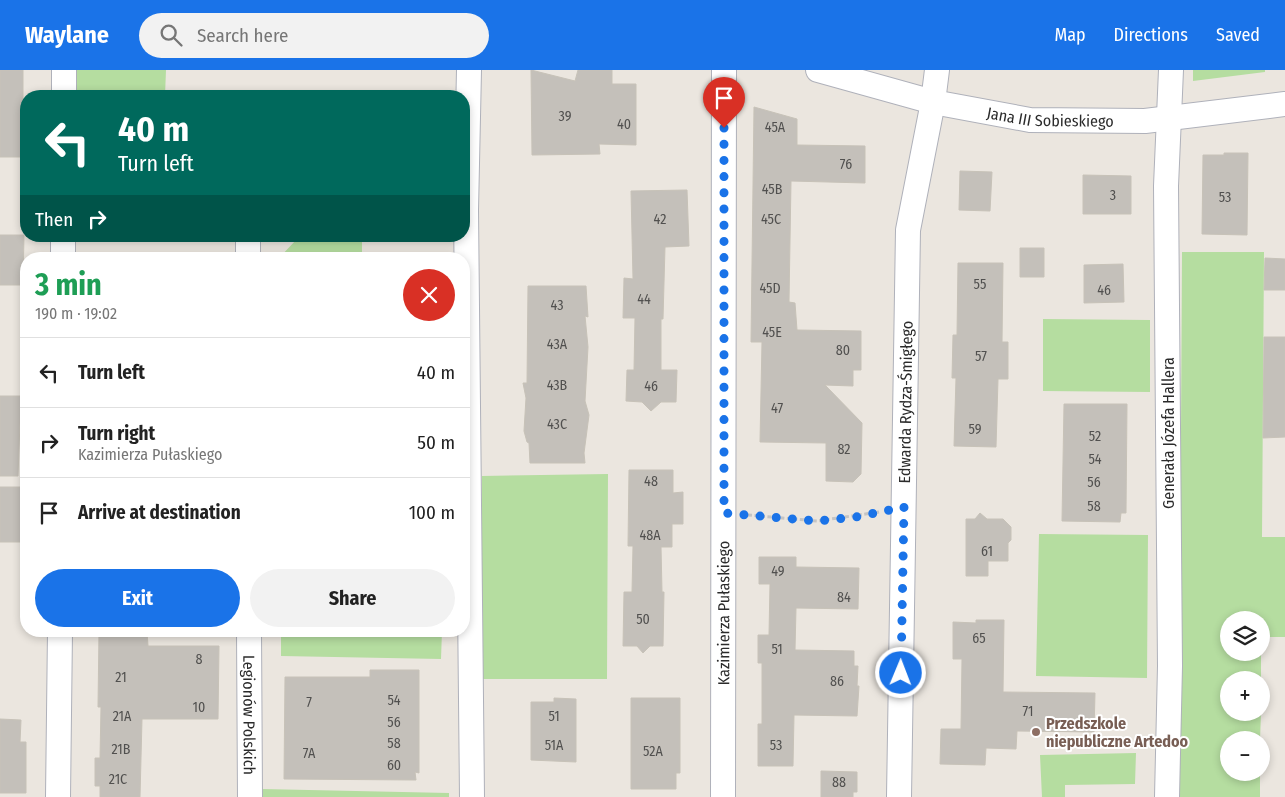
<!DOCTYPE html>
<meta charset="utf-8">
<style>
:root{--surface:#fff;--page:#f2f2f2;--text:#222;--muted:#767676;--line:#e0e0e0;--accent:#1a73e8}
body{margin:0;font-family:"Fira Sans Condensed",sans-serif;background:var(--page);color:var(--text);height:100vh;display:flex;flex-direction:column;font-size:19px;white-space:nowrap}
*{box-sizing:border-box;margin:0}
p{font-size:16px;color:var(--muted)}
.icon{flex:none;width:28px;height:28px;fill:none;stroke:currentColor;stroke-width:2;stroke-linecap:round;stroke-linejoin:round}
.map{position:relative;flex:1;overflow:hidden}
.drawer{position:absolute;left:20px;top:182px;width:450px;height:385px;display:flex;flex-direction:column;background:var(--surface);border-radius:20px;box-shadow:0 2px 8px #0003}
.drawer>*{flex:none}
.banner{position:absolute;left:20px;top:20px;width:450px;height:152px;border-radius:20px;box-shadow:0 2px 8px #0003;background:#00695c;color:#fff;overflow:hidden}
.controls{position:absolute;left:1220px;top:541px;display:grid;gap:10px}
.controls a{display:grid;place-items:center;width:50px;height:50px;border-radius:50%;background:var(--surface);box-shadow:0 2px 8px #0003;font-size:25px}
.pin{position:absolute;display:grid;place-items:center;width:42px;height:42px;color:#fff;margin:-51px -21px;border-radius:50% 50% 50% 0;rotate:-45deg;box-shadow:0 0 5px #0007}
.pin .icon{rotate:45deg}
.me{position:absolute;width:55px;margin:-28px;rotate:1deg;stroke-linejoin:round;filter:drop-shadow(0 0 4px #0008)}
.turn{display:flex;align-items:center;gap:18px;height:105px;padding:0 15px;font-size:22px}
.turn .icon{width:65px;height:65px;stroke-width:2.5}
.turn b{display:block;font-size:35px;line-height:42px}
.then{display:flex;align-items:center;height:48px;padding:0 15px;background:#0003;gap:10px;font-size:19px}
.round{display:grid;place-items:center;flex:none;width:52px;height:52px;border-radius:26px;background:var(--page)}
.headline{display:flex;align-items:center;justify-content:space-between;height:85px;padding:0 15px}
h1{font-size:30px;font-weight:700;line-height:38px;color:#1e9e55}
.primary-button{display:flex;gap:10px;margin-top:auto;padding:10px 15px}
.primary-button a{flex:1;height:58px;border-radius:30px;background:var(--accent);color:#fff;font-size:20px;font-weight:700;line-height:58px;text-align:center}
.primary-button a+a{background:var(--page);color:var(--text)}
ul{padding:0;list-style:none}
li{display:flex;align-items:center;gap:15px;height:70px;padding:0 15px;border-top:1px solid var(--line)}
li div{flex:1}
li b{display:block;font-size:19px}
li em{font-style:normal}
header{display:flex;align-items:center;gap:30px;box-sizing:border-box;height:70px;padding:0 25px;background:var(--accent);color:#fff}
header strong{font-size:24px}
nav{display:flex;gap:28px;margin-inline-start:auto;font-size:18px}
.search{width:350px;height:45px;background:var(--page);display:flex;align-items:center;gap:12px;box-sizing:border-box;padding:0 18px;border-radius:28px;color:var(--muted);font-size:19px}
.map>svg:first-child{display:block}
</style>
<header>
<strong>Waylane</strong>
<div class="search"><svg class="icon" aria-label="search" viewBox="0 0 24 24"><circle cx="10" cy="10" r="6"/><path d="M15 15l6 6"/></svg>Search here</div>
<nav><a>Map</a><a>Directions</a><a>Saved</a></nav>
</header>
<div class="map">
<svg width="1285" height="727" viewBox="0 0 1285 727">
<rect width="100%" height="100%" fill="#ebe6df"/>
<path fill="#b5dda0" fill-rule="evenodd" d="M76,0H166L165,26H75Z
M1193,0H1265V2L1193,11Z
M297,169L362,171V189H278Z
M1182,182H1264L1262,467H1285V567H1261V610H1229V642L1261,643L1260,670H1229V702L1260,703V727H1179ZM1229,550H1261V582H1229Z
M1043,249L1150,250V322L1043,321Z
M608,404L607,609H482V406Z
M1039,464L1148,465L1147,608L1036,606Z
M281,561H442L441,589L281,586Z
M1136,683L1135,714L1065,715V727H1042L1040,685Z
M262,719L449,723V727H262Z"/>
<path fill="#c4c0ba" stroke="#c7c2b8" d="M0,0H23V66H26V87H0Z
M531,0L575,11L578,0H612V14H636V75L599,74L600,84L532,85Z
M754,37L797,49V75L865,76V113L791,111L789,232L795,233L797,260L861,261V300H853V316L825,315L862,353L861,404L853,412L826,411V373L760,372L762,272H751Z
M1224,83H1248L1247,165L1202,164L1203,85H1224Z
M960,101L992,102L990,141L959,140Z
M1083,105L1131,106V144H1083Z
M687,120L689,176L665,177L663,249H661V300H677L676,332H661L651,341L642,332L626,331L627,300H634L635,248H623L624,208L633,209L631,121Z
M0,165H24L23,215H0Z
M1020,178H1044V207H1020Z
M1265,188L1285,189V220H1264Z
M958,193H1003L1002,272H1008V309H998L996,377L954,376L956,308H952L953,265H957Z
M1123,194L1124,232L1084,233V195Z
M528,216H586L588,247L585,246L588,277L585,331L589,345L584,383L585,393H530L529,373L527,372L524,361L526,328L523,313H527Z
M1264,267H1285V367L1263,368Z
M0,326H21L18,406H0Z
M1064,334H1127L1126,443H1121L1120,452L1062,451Z
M629,400H673V423L683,422V454H672V477H661L662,522H664L663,576H650L643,583L637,576H623L624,522H632L633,476H628Z
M0,417H22L21,472H0Z
M980,443L987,449H1003L1011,457V470L1008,473V491H988V506H966V449H975Z
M759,487H796V497L859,498L858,539L796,538L795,580L854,581V596H858L857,616H859L857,646L794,645L793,696H758V654H762V593H758V565H769L770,514H759Z
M976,550H1004L1003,622L1095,623L1094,662L1017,661L1016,679L986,678L985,695L940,694L941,659H961L962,589H953V552L976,553Z
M99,561H147L148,576H219L218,649H142L140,727H100V716H95V688H100L101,637H98Z
M370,600H419V703L415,702L416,710L284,709L285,607H370Z
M554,628L576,629V692L531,690V632H554Z
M631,628H680V703H676V719H631Z
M0,649L21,650L20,672H26V723H0Z
M821,701L857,702V722H853V727H821Z"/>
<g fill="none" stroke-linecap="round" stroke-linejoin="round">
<g stroke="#afb1ba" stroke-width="26">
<g id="street">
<path d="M469,0L466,140L472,727"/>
<path id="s1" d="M818,0L933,32L1030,50L1145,51L1285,34"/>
<path d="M64,26V0"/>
<path d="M248,166V189"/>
<path d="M63,189V166"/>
<path id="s2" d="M249,561L250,727"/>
<path d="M58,727L60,561"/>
<path id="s3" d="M723,727L724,0"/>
<path id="s4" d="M899,727L908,160L933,32L937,0"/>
<path d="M1167,727L1170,596L1166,116L1171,0"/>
</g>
</g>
<path stroke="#c4c4c4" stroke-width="3" stroke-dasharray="4 2.5" stroke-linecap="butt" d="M748,445L817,451L879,442"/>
<use href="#street" stroke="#fff" stroke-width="24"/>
</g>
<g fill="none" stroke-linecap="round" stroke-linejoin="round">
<path stroke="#1a73e8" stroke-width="9" stroke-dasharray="0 16.2" d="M724,58V443L817,451L856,447L904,437L901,603"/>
</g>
<circle fill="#8d6e63" stroke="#fff" stroke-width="2" cx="1036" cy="662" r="5"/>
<g text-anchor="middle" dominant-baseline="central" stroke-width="4" stroke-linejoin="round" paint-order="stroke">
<g font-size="14" fill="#51504f">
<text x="565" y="46">39</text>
<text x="624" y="54">40</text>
<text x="775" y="57">45A</text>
<text x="846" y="94">76</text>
<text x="772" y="119">45B</text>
<text x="1113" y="125">3</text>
<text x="1225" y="127">53</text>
<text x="660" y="149">42</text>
<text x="771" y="149">45C</text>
<text x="980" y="214">55</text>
<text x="770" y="218">45D</text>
<text x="1104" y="220">46</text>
<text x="644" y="229">44</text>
<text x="557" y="235">43</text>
<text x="772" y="262">45E</text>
<text x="557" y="274">43A</text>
<text x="843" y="280">80</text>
<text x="981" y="286">57</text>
<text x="557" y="315">43B</text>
<text x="651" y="316">46</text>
<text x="777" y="338">47</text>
<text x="557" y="354">43C</text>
<text x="975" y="359">59</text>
<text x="1095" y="366">52</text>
<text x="844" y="379">82</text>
<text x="1095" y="389">54</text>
<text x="651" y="411">48</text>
<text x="1094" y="412">56</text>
<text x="1094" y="436">58</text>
<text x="650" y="465">48A</text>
<text x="987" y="481">61</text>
<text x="778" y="501">49</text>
<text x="844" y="527">84</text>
<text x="643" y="549">50</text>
<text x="979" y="568">65</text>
<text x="777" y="579">51</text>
<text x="199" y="589">8</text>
<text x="121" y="607">21</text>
<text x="837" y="611">86</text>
<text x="394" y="630">54</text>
<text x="309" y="632">7</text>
<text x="199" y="637">10</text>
<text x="1028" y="641">71</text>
<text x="122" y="646">21A</text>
<text x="554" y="646">51</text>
<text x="394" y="652">56</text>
<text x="394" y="673">58</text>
<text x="554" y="675">51A</text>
<text x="776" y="675">53</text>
<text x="121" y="679">21B</text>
<text x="653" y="681">52A</text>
<text x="309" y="683">7A</text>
<text x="394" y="695">60</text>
<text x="118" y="709">21C</text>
<text x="839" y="712">88</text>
</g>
<g font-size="16" fill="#2b2b2b" stroke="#fff">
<text stroke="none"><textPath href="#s1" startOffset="238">Jana III Sobieskiego</textPath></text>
<text stroke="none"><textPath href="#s4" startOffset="395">Edwarda Rydza-Śmigłego</textPath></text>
<text transform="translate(1168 363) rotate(-90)">Generała Józefa Hallera</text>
<text stroke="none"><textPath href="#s3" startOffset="184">Kazimierza Pułaskiego</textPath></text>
<text stroke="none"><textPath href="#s2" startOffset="84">Legionów Polskich</textPath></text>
</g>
<g font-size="16" font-weight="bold" fill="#785e54" stroke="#fff" text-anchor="start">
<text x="1046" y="653">Przedszkole<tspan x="1046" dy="18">niepubliczne Artedoo</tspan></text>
</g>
</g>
</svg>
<div class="controls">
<a><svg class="icon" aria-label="layers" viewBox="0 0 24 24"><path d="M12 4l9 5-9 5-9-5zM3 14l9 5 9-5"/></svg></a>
<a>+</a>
<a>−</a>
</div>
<div class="pin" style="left:724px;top:58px;background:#d93025"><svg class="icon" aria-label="arrive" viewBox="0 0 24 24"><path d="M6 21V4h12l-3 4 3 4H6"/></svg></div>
<svg class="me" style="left:901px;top:603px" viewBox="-20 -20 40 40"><circle r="17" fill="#1a73e8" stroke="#fff" stroke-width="3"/><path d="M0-11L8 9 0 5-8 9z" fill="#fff"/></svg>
<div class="banner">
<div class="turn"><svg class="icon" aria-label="left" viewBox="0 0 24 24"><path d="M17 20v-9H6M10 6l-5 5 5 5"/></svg><div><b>40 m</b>Turn left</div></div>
<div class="then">Then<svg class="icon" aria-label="right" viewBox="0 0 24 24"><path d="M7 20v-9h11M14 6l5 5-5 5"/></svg></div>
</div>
<section class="drawer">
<div class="headline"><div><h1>3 min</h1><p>190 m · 19:02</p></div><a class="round" style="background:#d93025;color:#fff"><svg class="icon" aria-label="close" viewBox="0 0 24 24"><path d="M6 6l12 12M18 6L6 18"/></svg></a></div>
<ul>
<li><svg class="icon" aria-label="left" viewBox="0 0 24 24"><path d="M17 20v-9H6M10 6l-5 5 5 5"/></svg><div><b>Turn left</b></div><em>40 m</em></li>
<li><svg class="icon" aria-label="right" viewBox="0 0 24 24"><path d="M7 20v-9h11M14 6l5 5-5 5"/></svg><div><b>Turn right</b><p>Kazimierza Pułaskiego</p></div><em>50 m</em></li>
<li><svg class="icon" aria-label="arrive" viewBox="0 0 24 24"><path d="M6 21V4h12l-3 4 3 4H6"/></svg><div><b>Arrive at destination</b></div><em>100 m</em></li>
</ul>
<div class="primary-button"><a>Exit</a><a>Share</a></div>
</section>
</div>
